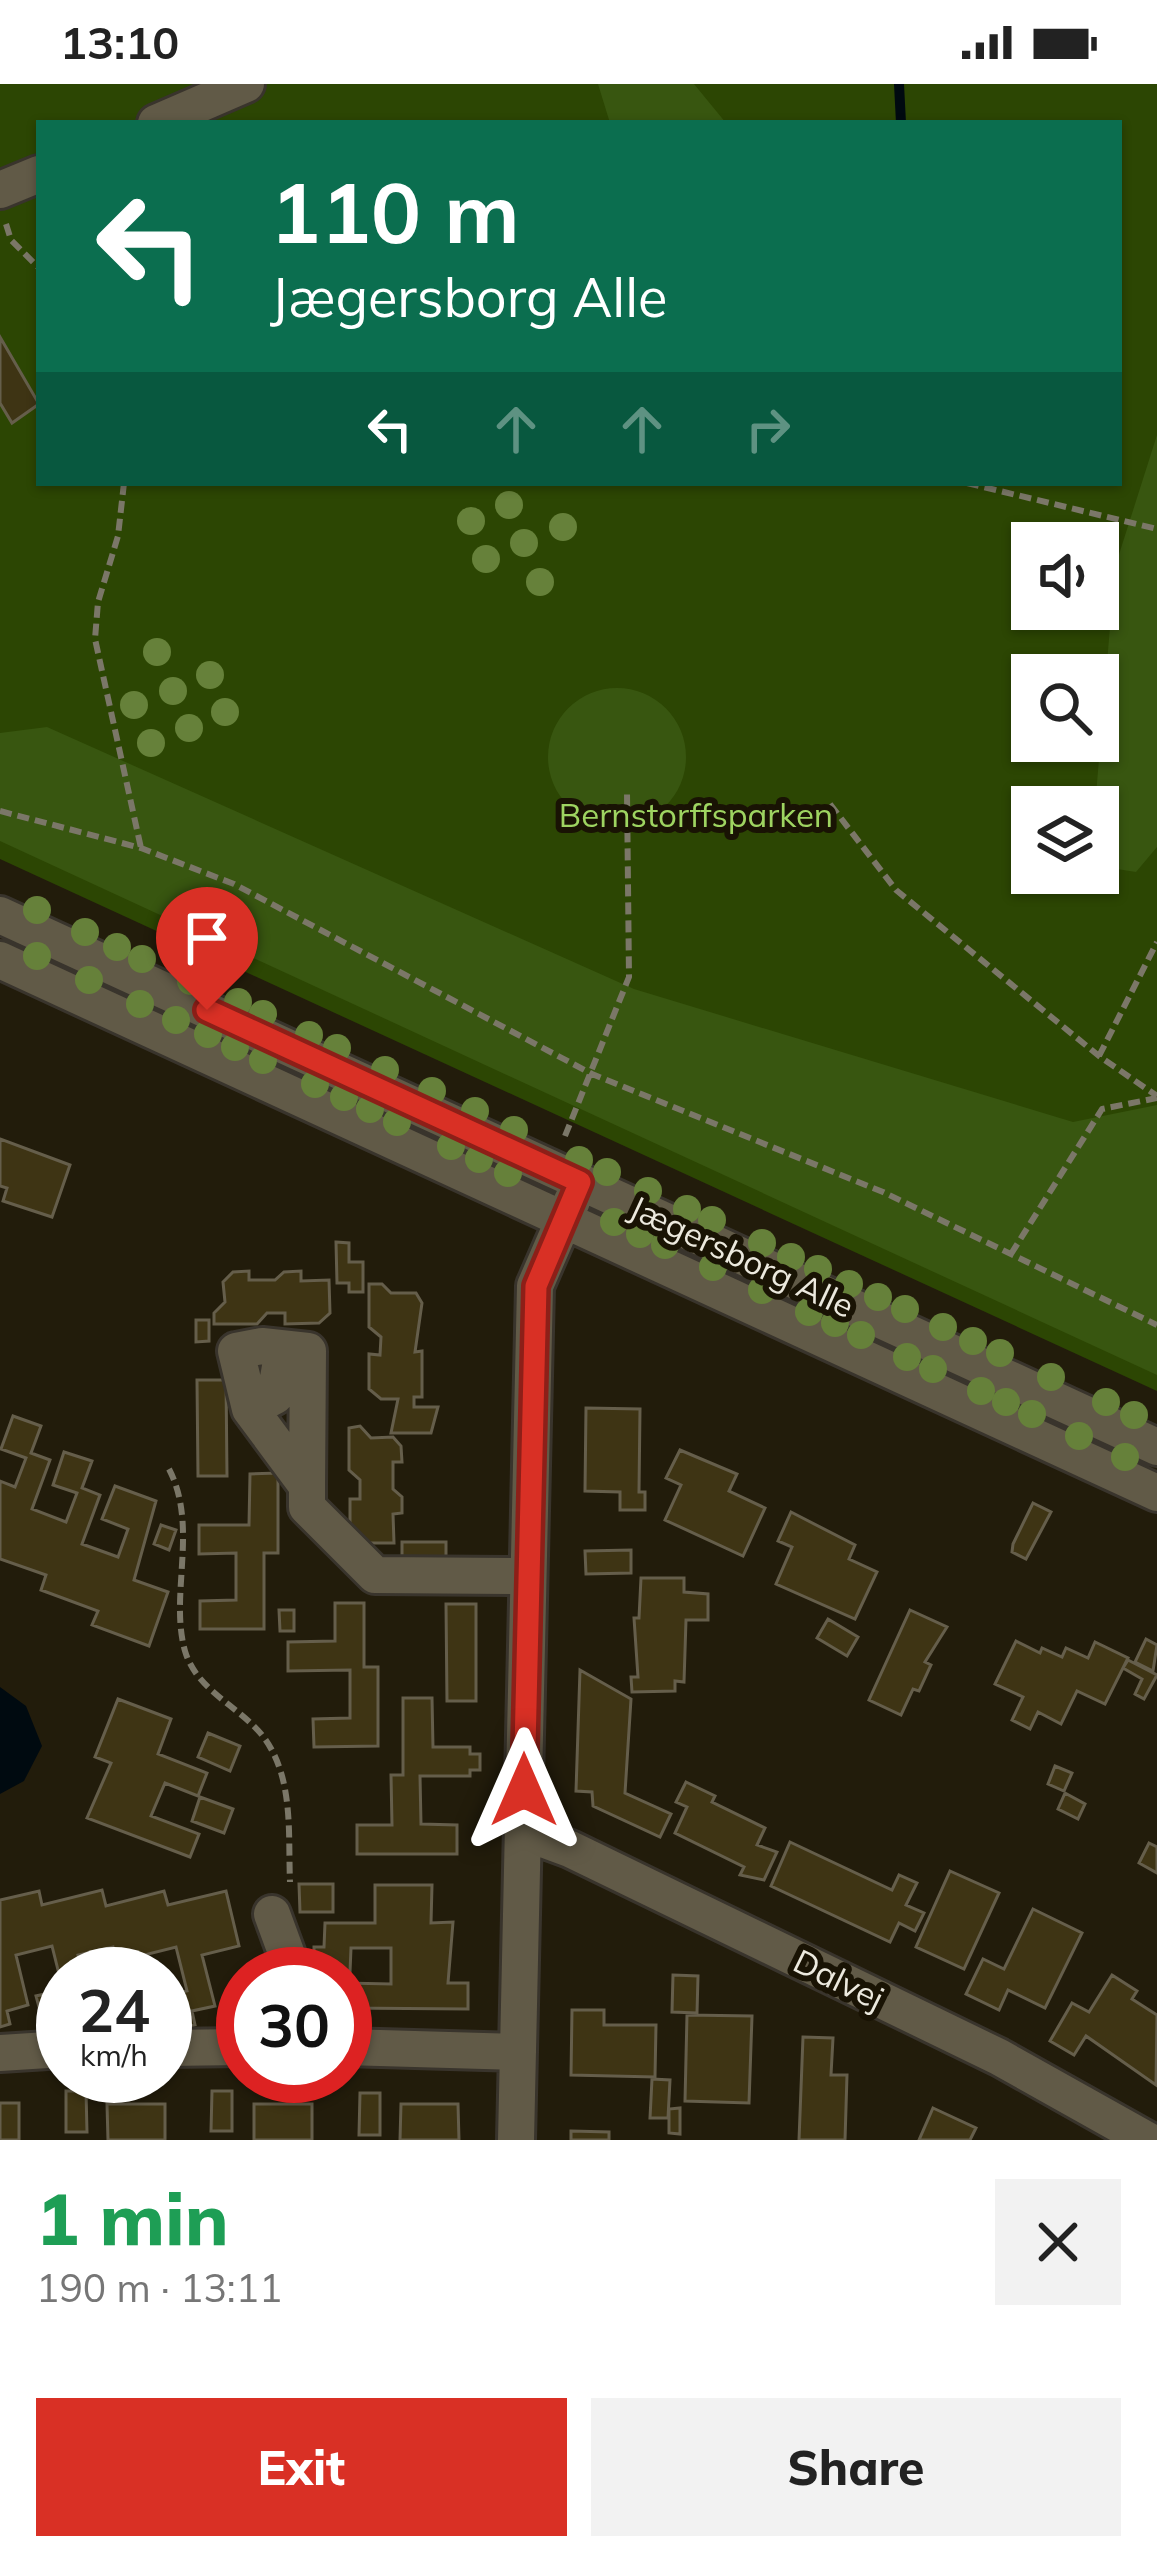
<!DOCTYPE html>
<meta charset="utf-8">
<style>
:root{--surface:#fff;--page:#f2f2f2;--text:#222;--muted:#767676;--accent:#d93025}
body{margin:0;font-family:Mulish,sans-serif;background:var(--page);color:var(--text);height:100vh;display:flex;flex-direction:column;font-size:45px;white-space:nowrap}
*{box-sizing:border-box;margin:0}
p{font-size:39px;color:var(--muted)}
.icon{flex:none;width:66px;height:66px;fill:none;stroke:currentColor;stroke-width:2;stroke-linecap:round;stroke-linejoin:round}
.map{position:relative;height:2056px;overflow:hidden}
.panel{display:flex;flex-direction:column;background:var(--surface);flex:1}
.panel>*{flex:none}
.banner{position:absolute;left:36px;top:36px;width:1086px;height:366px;border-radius:0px;box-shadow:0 3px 9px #0004;background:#0b6e4f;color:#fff;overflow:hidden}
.buttons{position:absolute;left:1011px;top:438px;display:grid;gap:24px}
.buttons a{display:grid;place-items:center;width:108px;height:108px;border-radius:0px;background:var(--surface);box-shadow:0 3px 9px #0004;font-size:60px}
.speed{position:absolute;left:36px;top:1863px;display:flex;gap:24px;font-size:60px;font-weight:700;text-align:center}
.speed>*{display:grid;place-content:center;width:156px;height:156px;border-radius:50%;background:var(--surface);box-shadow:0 3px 9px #0004;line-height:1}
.speed small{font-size:30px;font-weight:400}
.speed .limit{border:18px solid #d22;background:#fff;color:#111}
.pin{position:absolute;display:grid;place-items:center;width:102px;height:102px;color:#fff;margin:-123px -51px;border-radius:50% 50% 50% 0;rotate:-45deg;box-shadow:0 0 12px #0007}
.pin .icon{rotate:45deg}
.me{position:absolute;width:132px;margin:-66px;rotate:0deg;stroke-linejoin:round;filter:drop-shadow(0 0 9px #0008)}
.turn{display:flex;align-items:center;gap:42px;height:252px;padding:0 36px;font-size:54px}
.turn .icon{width:156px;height:156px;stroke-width:2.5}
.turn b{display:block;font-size:84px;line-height:102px}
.lanes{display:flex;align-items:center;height:114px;padding:0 36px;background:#0003;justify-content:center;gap:60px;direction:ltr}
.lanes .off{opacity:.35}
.round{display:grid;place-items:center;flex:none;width:126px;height:126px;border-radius:0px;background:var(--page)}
.headline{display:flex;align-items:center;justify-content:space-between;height:204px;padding:0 36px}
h1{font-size:72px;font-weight:800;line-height:90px;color:#1e9e55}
.cta{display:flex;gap:24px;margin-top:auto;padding:24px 36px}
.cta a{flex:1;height:138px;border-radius:0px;background:var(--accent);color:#fff;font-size:48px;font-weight:800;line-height:138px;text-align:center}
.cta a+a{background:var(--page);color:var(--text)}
.status{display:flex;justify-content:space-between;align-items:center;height:84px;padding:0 60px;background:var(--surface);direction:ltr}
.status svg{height:33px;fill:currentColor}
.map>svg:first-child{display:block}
</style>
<div class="status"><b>13:10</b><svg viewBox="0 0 49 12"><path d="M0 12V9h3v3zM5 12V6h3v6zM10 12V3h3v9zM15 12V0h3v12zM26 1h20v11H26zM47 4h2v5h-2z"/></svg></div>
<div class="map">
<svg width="1157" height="2056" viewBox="0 0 1157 2056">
<rect width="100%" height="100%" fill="#221c0b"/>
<path fill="#2c4603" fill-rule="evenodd" d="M0,0H1157V1307L0,775ZM39,39H1119V399H39ZM1032,459H1098V525H1032ZM1032,591H1098V657H1032ZM1032,723H1098V789H1032Z"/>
<path fill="#385610" d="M598,0H694L726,39H610Z
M1157,351V763L1136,788L1098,782L1095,723L1115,483Z
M548 673a69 69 0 1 1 138 0a69 69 0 1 1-138 0Z
M47,643L634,905L1073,1038L1157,1021V1291L0,757V649Z"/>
<path fill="#000a10" d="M0,1603L26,1622L42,1662L24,1697L0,1710Z"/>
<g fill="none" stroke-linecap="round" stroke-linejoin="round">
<path stroke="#000a10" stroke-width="10" d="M899,0L901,39"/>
</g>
<path fill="#3e3414" stroke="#655e4b" stroke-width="3" d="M0,253L39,320L12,339L0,319Z
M0,1055L70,1081L52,1133L3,1117L7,1104L0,1102Z
M336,1158L349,1159V1178H363V1208H349V1199H337Z
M249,1187V1196H275L284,1188L301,1187V1197L329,1196L330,1229L319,1239L285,1240V1229H267L257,1240H214V1229L225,1218L223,1198L233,1188Z
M369,1200H382L391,1209H416L422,1219L415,1268L422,1267V1313H414V1323H438L431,1349H391L398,1315H381L369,1305V1270L380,1271L381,1253L369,1243Z
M196,1236H209V1257L196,1258Z
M197,1296H226L227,1392H198Z
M586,1324L640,1325L639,1408H645V1426H620V1408L585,1407Z
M13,1332L41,1342L31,1369L50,1376L32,1425L66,1438L77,1409L53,1401L64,1368L92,1377L82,1404L100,1411L82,1460L118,1473L128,1445L102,1435L115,1402L156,1417L134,1496L168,1508L149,1562L92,1541L98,1527L41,1506L46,1491L0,1475V1397L15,1403L26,1374L1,1365Z
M360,1342L371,1354L393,1353L401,1362L402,1378H393V1405L402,1413V1429L393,1430L394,1459H361L350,1449V1415H360V1396L349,1386V1344Z
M680,1366L737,1390L729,1407L765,1424L743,1472L665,1436L681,1401L666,1394Z
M278,1389V1469H264V1545H200V1517L236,1516V1469L199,1470V1441H249L250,1390Z
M1033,1419L1051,1428L1026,1475L1012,1468L1013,1460Z
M791,1428L855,1461L849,1475L877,1488L855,1535L776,1500L792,1463L778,1457Z
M161,1441L176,1446L169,1466L154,1460Z
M402,1458H446V1474H402Z
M631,1466V1489L586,1490L585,1467Z
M641,1494H684V1508L708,1510V1536H686L684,1598L675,1597V1607L632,1608L631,1593H638L634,1534H639Z
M335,1519H364V1583H378V1662L314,1663L313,1635L350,1634V1586L288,1587V1558L335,1557Z
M446,1520H476V1617H447Z
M279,1526H294V1547H280Z
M910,1526L947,1543L925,1578L931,1581L919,1607L913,1605L901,1631L869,1616Z
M828,1535L858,1553L847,1572L817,1554Z
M1146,1555L1157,1561L1153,1587L1135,1578Z
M1016,1557L1040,1569L1042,1564L1062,1573L1066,1564L1088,1574L1095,1558L1128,1574L1105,1620L1077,1607L1061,1640L1038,1628L1030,1645L1012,1636L1023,1613L995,1600Z
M1128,1576L1157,1591L1144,1615L1135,1610L1142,1595L1123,1584Z
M580,1586L631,1615L625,1709L671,1730L660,1753L593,1722L592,1708L576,1707Z
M403,1614H432L433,1663H470V1670H480V1686H470V1692H420L421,1740L457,1741V1770H357V1741H392L391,1691H403Z
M118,1615L171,1635L158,1670L207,1689L198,1712L165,1699L151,1732L199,1750L190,1773L87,1734L111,1679L95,1673Z
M208,1649L240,1662L230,1687L198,1673Z
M1055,1682L1072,1689L1064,1707L1048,1700Z
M686,1698L715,1712L712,1718L765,1744L757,1761L777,1768L764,1796L740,1791L744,1783L675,1749L687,1723L676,1718Z
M1065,1709L1085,1720L1078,1735L1058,1725Z
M200,1713L233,1725L224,1749L192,1737Z
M790,1758L892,1806L899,1791L917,1799L906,1821L924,1829L915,1847L899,1839L890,1858L771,1802Z
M1149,1759L1157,1763V1789L1139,1779Z
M950,1787L999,1809L964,1885L916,1863Z
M299,1800H333V1828H300Z
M375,1801H432L431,1839L453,1838L448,1899H468V1925L345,1924V1899L391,1900V1864H351L350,1888H314V1863H324L325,1839H375Z
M102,1806L106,1822L164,1807L168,1821L226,1807L239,1862L202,1871L215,1922L192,1927L195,1941L170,1947L165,1912L187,1907L176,1863L140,1872L145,1890H120L113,1863L78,1871L83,1890H63V1942L45,1946L36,1912L63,1906L52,1862L16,1871L28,1921L7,1927L10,1940L0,1943V1816L39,1807L42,1821Z
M1033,1825L1082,1849L1045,1924L1008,1906L999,1926L966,1910L983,1875L1004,1885Z
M673,1891L698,1892L697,1929L672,1928Z
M1112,1891L1137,1907L1132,1915L1157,1931L1156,2001L1086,1952L1074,1971L1050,1957L1072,1919L1089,1928Z
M243,1908V1943L232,1946L224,1913Z
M572,1926H604V1941H656L655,1993L571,1991Z
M687,1931L752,1932L749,2019L685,2017Z
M803,1953L833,1954L831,1991H847L845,2056H799Z
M652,1995L670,1996L668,2034H650Z
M66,2007H86L87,2048H66Z
M212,2007H232V2047H211Z
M360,2009H380V2051H359Z
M0,2019H19V2056H0Z
M107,2020H165V2056H108Z
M254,2020H312V2056H254Z
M401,2020H458L459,2056H400Z
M680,2024V2050L669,2049V2025Z
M933,2024L976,2044L970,2056H919Z
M571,2047L609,2048V2056H571Z"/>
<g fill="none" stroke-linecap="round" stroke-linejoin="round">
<g stroke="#39342c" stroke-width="42">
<path id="minor" d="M156,39L246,0
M0,106L39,90
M0,831L1157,1363
M0,876L1157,1409
M250,1325L275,1312L283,1265
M307,1402L250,1325L236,1267L262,1262L308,1267L307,1402V1423L375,1491L526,1492
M524,1748L570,1765L999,1973L1147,2056
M272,1830L294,1890
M345,1963L518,1968
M165,1964L243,1963
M0,1969L63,1965
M516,2056L535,1202L572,1117"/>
</g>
<path stroke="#7b7768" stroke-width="6" stroke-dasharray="12 6" stroke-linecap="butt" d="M6,140L11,156L39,184
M124,399L118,452L98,518L95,555L141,764
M967,399L1157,445
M830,720L896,806L1099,972L1157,1012
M0,727L141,764L234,800L592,990L883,1108L1157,1241
M1099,972L1157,858
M565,1052L629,893L627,708
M1011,1170L1102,1025L1157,1014
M169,1385C199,1443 169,1511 185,1567C197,1608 242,1623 265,1655C294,1696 288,1751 290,1798"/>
<use href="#minor" stroke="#615a47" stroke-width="36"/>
</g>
<g fill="#66813a">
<circle cx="509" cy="421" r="14"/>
<circle cx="471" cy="437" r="14"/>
<circle cx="563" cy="443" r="14"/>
<circle cx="524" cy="459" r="14"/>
<circle cx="486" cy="475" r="14"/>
<circle cx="540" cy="498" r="14"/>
<circle cx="157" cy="568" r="14"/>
<circle cx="210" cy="591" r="14"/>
<circle cx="173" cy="607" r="14"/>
<circle cx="134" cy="621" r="14"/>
<circle cx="225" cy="628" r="14"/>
<circle cx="189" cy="644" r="14"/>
<circle cx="151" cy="659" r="14"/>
<circle cx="37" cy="826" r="14"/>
<circle cx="85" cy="848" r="14"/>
<circle cx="117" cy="863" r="14"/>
<circle cx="37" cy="872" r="14"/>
<circle cx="142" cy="875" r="14"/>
<circle cx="89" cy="896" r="14"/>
<circle cx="191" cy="897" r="14"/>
<circle cx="238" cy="918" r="14"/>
<circle cx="140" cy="920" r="14"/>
<circle cx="263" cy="930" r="14"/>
<circle cx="176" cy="936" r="14"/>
<circle cx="208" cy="950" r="14"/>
<circle cx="309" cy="951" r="14"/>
<circle cx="235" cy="963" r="14"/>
<circle cx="337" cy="964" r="14"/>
<circle cx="263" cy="976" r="14"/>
<circle cx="385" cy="986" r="14"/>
<circle cx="315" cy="1000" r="14"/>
<circle cx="432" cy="1007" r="14"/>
<circle cx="344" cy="1013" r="14"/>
<circle cx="370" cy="1025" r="14"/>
<circle cx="475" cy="1027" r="14"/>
<circle cx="397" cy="1038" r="14"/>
<circle cx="514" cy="1046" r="14"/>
<circle cx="451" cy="1062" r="14"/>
<circle cx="479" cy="1075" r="14"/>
<circle cx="579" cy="1076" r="14"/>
<circle cx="607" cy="1088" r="14"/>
<circle cx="508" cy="1089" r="14"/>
<circle cx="648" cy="1107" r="14"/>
<circle cx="687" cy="1125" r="14"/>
<circle cx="712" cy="1136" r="14"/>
<circle cx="614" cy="1138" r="14"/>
<circle cx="640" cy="1150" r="14"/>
<circle cx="762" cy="1159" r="14"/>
<circle cx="665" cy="1161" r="14"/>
<circle cx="791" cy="1173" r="14"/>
<circle cx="713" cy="1183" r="14"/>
<circle cx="818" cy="1185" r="14"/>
<circle cx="849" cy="1200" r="14"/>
<circle cx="762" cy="1206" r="14"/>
<circle cx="878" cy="1213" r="14"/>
<circle cx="905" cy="1225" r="14"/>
<circle cx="809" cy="1228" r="14"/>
<circle cx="835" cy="1239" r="14"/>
<circle cx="943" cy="1243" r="14"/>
<circle cx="861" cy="1251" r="14"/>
<circle cx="973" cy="1257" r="14"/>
<circle cx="1000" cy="1269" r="14"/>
<circle cx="907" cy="1273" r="14"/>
<circle cx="933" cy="1285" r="14"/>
<circle cx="1051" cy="1293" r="14"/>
<circle cx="981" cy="1307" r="14"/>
<circle cx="1006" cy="1318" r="14"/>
<circle cx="1106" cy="1318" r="14"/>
<circle cx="1032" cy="1330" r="14"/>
<circle cx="1134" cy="1331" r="14"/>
<circle cx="1079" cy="1352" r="14"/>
<circle cx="1125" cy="1373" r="14"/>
</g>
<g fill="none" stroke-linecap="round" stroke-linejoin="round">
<g stroke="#8d1f18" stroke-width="30">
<path id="route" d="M207,926L580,1098L536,1202L524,1706"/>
</g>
<use href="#route" stroke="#d93025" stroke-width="21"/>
</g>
<g text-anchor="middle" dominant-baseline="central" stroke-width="12" stroke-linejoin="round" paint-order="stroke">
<g font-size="33" fill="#9ed461" stroke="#191304">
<text x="696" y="730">Bernstorffsparken</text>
</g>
<g font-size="33" fill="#ece9de" stroke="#191304">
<text transform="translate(742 1172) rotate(25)">Jægersborg Alle</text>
<text transform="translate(839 1895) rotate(26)">Dalvej</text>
</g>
</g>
</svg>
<div class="buttons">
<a><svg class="icon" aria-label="sound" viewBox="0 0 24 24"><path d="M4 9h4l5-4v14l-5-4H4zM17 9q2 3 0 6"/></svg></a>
<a><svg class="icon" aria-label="search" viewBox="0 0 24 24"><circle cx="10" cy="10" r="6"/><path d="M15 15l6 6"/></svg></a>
<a><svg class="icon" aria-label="layers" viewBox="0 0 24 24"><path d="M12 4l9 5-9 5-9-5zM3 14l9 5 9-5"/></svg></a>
</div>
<div class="speed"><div>24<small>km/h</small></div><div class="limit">30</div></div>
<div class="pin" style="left:207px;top:926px;background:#d93025"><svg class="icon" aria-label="arrive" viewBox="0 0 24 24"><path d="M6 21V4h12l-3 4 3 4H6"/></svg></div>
<svg class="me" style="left:524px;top:1706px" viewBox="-20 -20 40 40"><path d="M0-17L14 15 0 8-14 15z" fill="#d93025" stroke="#fff" stroke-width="4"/></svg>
<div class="banner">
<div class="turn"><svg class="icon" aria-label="left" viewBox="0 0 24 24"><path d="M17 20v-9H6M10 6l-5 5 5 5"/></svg><div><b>110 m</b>Jægersborg Alle</div></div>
<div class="lanes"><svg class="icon" aria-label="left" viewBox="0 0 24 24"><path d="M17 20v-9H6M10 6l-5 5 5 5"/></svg><svg class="icon off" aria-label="ahead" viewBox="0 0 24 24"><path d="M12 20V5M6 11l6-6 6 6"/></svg><svg class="icon off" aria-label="ahead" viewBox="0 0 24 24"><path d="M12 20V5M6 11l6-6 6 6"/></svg><svg class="icon off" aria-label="right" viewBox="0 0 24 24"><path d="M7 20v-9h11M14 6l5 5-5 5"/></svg></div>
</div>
</div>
<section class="panel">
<div class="headline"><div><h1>1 min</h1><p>190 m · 13:11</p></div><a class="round"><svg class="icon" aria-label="close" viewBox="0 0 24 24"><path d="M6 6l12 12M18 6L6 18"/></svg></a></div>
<div class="cta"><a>Exit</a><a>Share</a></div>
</section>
